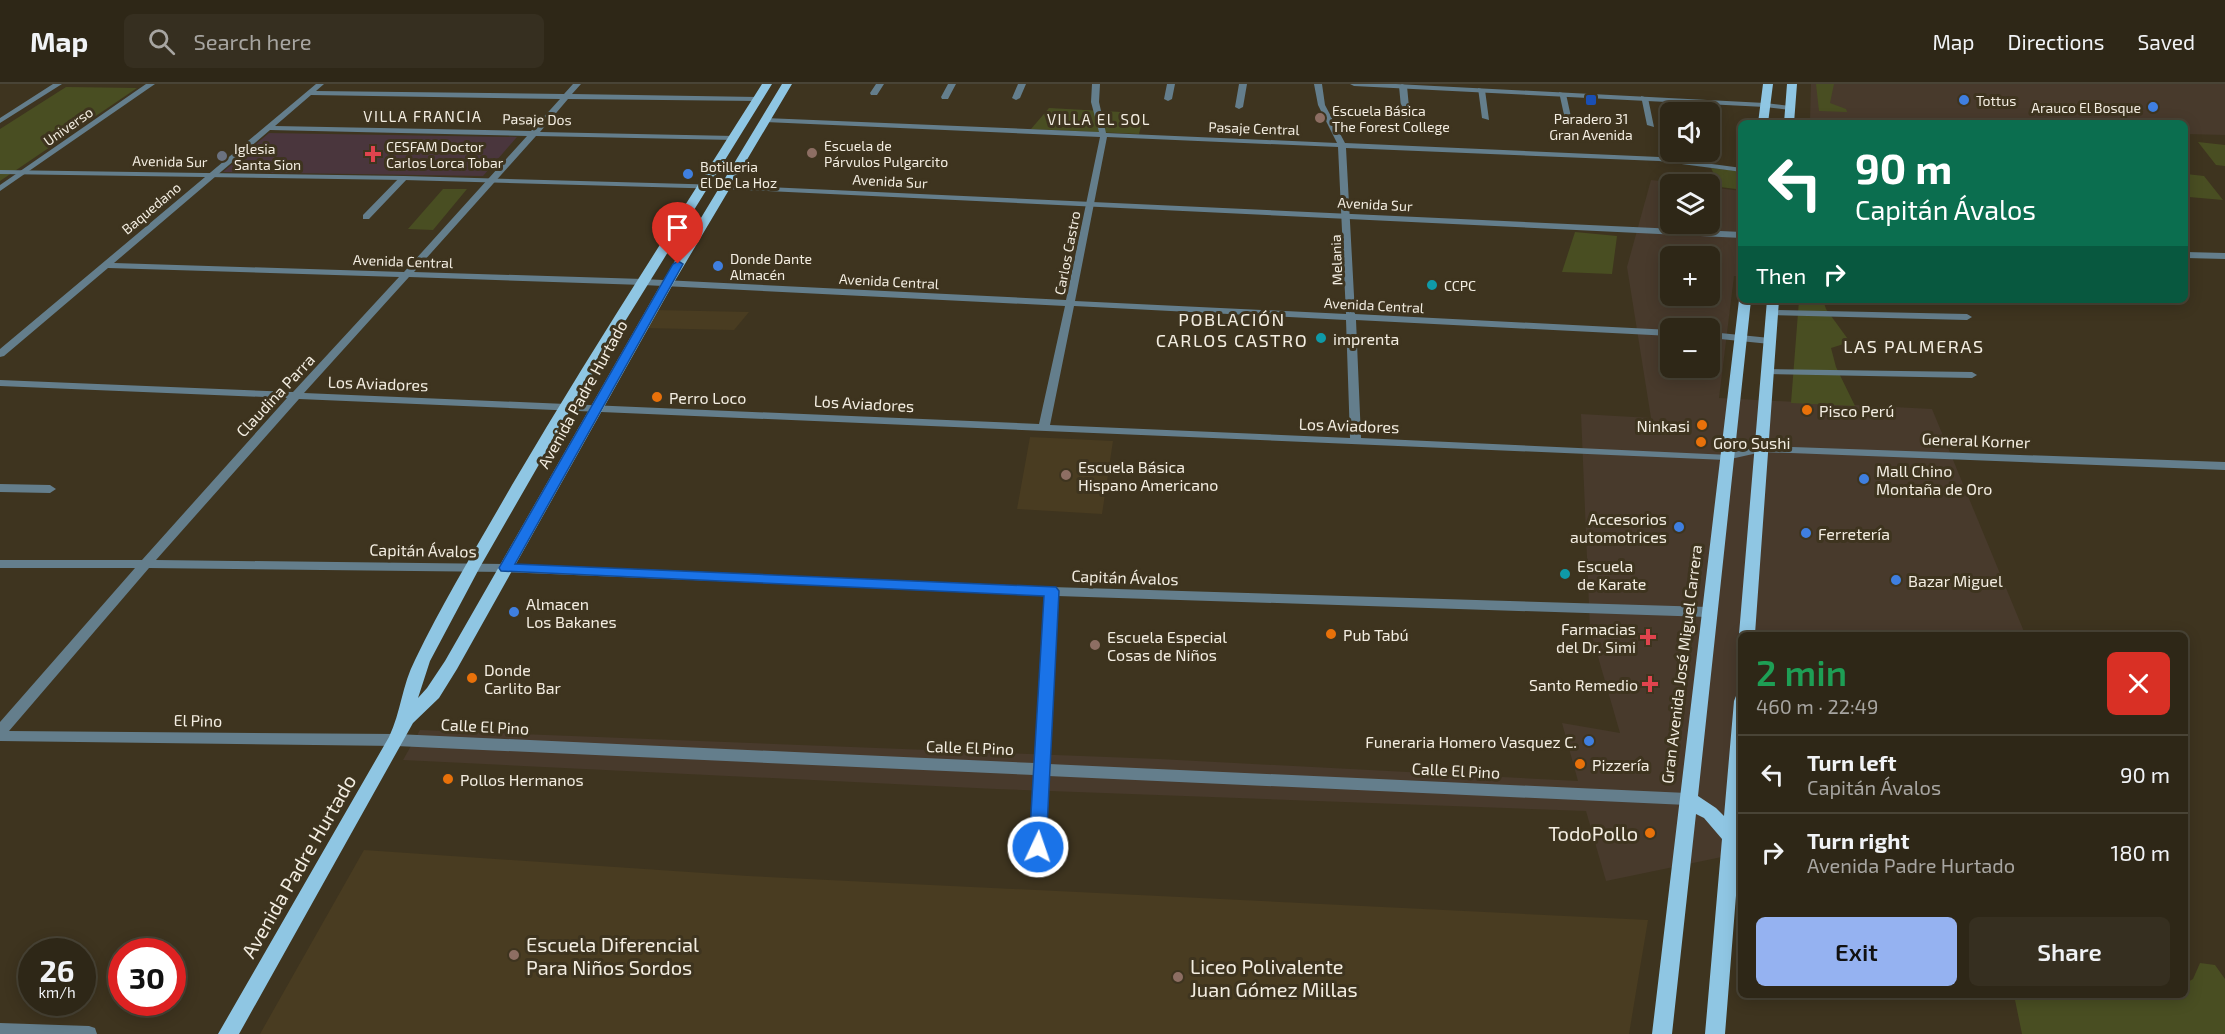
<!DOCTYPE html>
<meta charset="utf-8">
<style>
:root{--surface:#2e2717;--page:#362f20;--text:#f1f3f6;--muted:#a7a5a1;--line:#494436;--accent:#95b2f1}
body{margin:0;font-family:"Exo 2",sans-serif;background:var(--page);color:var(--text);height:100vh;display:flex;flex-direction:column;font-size:22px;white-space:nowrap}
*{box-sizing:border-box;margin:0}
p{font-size:20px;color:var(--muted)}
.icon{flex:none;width:33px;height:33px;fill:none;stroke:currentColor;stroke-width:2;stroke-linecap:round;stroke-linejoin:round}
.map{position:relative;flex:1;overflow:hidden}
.panel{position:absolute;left:1738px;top:548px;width:450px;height:366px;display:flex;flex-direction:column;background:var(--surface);border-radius:9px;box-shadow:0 3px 15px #0003,0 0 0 2px var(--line)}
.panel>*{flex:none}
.hud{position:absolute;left:1738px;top:36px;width:450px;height:183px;border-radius:9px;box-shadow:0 3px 15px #0003,0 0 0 2px var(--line);background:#0b6e4f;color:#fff;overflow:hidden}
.tools{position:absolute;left:1660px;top:18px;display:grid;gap:12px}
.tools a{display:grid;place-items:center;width:60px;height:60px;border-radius:9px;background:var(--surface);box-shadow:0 3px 15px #0003,0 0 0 2px var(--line);font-size:30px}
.speed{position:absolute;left:18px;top:854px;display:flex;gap:12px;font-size:30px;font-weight:700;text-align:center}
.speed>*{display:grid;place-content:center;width:78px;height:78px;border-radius:50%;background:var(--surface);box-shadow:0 3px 15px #0003,0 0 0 2px var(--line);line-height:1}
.speed small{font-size:15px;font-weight:400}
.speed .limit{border:9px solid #d22;background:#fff;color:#111}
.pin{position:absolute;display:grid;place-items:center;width:51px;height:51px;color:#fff;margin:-62px -26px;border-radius:50% 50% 50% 0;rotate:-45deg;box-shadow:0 0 6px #0007}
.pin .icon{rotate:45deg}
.me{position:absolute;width:66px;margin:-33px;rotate:3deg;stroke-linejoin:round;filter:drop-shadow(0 0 4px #0008)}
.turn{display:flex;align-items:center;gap:21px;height:126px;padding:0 18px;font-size:27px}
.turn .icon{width:78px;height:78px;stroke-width:2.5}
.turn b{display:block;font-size:42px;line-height:51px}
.then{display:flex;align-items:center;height:57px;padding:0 18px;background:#0003;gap:12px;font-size:22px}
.round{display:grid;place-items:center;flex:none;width:63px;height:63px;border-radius:9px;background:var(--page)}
.summary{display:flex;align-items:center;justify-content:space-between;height:102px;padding:0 18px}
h1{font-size:36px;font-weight:600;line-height:45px;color:#1e9e55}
.cta{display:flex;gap:12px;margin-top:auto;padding:12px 18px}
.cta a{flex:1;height:69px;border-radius:9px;background:var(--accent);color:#111;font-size:24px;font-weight:600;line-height:69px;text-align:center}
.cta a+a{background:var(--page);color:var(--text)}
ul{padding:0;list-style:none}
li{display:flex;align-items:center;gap:18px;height:78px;padding:0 18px;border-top:2px solid var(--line)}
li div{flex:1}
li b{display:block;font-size:22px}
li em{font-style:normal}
header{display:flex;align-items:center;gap:36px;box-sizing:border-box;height:84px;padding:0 30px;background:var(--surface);border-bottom:2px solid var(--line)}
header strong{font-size:28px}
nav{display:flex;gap:33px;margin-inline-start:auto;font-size:21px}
.search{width:420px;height:54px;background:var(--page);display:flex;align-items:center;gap:15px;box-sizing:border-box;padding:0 21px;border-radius:9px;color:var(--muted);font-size:22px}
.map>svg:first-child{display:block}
</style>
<header>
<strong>Map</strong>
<div class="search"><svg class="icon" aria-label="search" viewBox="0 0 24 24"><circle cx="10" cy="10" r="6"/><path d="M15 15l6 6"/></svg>Search here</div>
<nav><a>Map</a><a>Directions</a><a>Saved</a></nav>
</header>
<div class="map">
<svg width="2225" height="950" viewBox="0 0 2225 950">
<rect width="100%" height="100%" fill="#3e341f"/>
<path fill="#483a2c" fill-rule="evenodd" d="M1811,0H2225V51L2186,50V39L1810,38Z
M1651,96L1688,100H1671V140H1710V103L1741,107V192H1734L1719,314L1932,325L2025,550H1742L1741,769L1606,797L1586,727L996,705L403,676L420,646L1159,675L1578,697L1562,639L1620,649L1590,545L1581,330L1651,334L1627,183ZM1671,172H1710V212H1671ZM1671,244H1710V284H1671Z"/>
<path fill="#493c21" d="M654,226L749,228L734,246L644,244Z
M1030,353L1113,357L1102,430L1017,425Z
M364,766L748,792L1648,836L1629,950H260Z"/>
<path fill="#4a363d" d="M269,49L517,53L483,92L223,88Z"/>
<path fill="#494e22" d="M1816,0H1834L1830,19L1846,25L1847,28L1819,27Z
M66,3L137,4L0,97V45Z
M1049,24L1139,29L1141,42L1139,50L1031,45Z
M2198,58L2225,61V82L2216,81Z
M1711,84L1737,87L1736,105L1720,103Z
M2186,90L2204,92L2223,116L2189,113L2186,107Z
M443,105H467L433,146L408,145Z
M1575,148L1617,152L1612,190L1562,188Z
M1799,216H1823L1826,225L1850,258L1831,264L1836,283L1855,322L1791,319Z
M2200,879L2215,881L2225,895V950H2022L2014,911L2186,910V899L2193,895Z"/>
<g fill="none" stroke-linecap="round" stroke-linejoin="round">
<path fill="#647e8c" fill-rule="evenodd" d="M53,0H62L0,39V34Z
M146,0H155L0,107V101Z
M316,0H324L316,7L564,10L573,0H581L572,10L758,13L762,15L758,17L568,15L540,48L734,52L738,54L734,56L536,52L414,188L643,195L1066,216L1100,53L765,38L761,36L765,34L1099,48L1091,18L1092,0H1100L1099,18L1106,49L1337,59L1318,21L1314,0H1322L1325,21L1345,59L1659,73L1742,84V88L1659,77L1346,64L1355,230L1671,246V252L1356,236L1361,354L1730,371L1731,373L1726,376L299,315L156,476L505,480L1051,503L1708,523L1712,525L1714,528L1712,531L1708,533L1057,512L1049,680L1687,709L1692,711L1694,715L1692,719L1687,721L1048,692L1044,783L1041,788L1036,790L1031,788L1028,783L1034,691L396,662L0,657V638L135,484H0V476H142L287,314L0,302V296L293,308L399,193L108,184L4,272L0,273V265ZM311,11L560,15L531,47L275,42ZM270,46L527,52L404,188L114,179ZM1107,53L1338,63L1346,230L1075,217ZM409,193L643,201L1065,222L1039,340L304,309ZM1074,222L1346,236L1350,354L1050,341ZM149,484L505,488L1045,511L1035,679L396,650L9,647Z
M876,0H884L877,11H871L870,9Z
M948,0H956L948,15H942L941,13Z
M1018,0H1026L1020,14L1016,16L1012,14Z
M1167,0H1175L1172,15L1168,17L1164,15Z
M1239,0H1247L1243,23L1239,25L1235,23Z
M1402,0L1407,2L1410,34L1406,36L1402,34L1399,2Z
M1478,4L1485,6L1489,36L1482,34Z
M1559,8L1566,10L1573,42L1566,40Z
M1641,12L1648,14L1654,43L1647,41Z
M401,92L408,94L369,135H363V131Z
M1772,226L1967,230L1972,233L1967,236L1769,231V227Z
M1710,248L1770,254L1775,257L1770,260L1710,254Z
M1768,285L1972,288L1977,291L1972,294L1764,290L1763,288Z
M0,400L50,401L56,405L50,409L0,408Z
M0,939L89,942L95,944L97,950H0Z"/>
<path fill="#647e8c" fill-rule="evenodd" d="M1350,0H1396L1765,19L1790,22L1794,24L1790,26L1765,23L1354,2Z
M0,86L404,92L725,101L1742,148V154L725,105L404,96L0,90Z
M2186,168L2225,169V175L2186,174Z
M1762,362L2225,378V386L1762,368L1726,376L1721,373L1722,371Z"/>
<path fill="#8fc6e3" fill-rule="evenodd" d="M762,0H772L572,323L480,483L430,577L418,614L427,604L445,577L661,200L782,0H792L673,200L457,585L439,614L413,639L239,950H218L389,653C401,628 402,601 415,576C444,516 479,459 512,401C592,265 678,133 762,0Z
M1763,0H1773L1768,39H1758Z
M1787,0H1797L1794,39H1784Z
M1742,213V216H1751L1698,712L1716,724L1724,732L1734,617L1736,612L1742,611V736L1725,950H1705L1722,755L1704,734L1696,730L1672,950H1652L1739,216Z
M1767,216H1779L1755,550H1742V554L1739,550Z"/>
</g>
<path fill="#1a73e8" stroke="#114b97" stroke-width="1.5" d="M678,177L683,180L515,480L1056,503L1059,507L1046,763L1044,768L1038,771L1032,768L1029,763L1044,512L501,487L499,484L673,180Z"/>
<rect fill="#1a4fb4" stroke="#3e341f" stroke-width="2" x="1585" y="10" width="12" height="12" rx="3"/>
<g fill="#3f7fe0" stroke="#3e341f" stroke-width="2">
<circle cx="1964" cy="16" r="6"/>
<circle cx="2153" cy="23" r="6"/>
<circle cx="688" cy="90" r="6"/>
<circle cx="718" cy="182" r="6"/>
<circle cx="1864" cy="395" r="6"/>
<circle cx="1679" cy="443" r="6"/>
<circle cx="1806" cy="449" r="6"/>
<circle cx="1896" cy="496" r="6"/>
<circle cx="514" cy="528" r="6"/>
<circle cx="1589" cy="657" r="6"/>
</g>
<g fill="#8d6e63" stroke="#3e341f" stroke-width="2">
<circle cx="1320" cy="34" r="6"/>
<circle cx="812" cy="69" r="6"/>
<circle cx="1066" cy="391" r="6"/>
<circle cx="1095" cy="561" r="6"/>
<circle cx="514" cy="871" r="6"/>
<circle cx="1178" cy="893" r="6"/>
</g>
<g fill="#e0444e" stroke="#3e341f" stroke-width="2">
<path d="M370 61h6v6h6v6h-6v6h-6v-6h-6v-6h6z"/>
<path d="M1645 544h6v6h6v6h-6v6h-6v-6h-6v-6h6z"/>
<path d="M1647 591h6v6h6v6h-6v6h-6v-6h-6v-6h6z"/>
</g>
<circle fill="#6b7280" stroke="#3e341f" stroke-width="2" cx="222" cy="72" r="6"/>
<g fill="#0f9aa8" stroke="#3e341f" stroke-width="2">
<circle cx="1432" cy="201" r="6"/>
<circle cx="1321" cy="254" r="6"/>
<circle cx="1565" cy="490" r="6"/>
</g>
<g fill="#e8710a" stroke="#3e341f" stroke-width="2">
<circle cx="657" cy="313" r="6"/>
<circle cx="1807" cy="326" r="6"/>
<circle cx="1702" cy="341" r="6"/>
<circle cx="1701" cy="358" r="6"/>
<circle cx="1331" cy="550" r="6"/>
<circle cx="472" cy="594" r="6"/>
<circle cx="1580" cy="680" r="6"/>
<circle cx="448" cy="695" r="6"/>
<circle cx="1650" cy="749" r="6"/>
</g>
<g text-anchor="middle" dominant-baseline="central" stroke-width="6" stroke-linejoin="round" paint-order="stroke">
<g font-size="14" fill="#f3ede1" stroke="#3e341f" text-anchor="start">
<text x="1976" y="16">Tottus</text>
<text x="2141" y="23" text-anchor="end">Arauco El Bosque</text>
<text x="1332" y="26">Escuela Básica<tspan x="1332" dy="16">The Forest College</tspan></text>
<text x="1591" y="34" text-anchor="middle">Paradero 31<tspan x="1591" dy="16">Gran Avenida</tspan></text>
<text x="824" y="61">Escuela de<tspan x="824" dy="16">Párvulos Pulgarcito</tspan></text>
<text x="386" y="62">CESFAM Doctor<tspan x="386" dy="16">Carlos Lorca Tobar</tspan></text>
<text x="234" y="64">Iglesia<tspan x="234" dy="16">Santa Sion</tspan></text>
<text x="700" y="82">Botilleria<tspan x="700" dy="16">El De La Hoz</tspan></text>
<text x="730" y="174">Donde Dante<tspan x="730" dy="16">Almacén</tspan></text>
<text x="1444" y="201">CCPC</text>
</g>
<g font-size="14" fill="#f3ede1" stroke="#3e341f">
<text transform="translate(537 35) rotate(1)">Pasaje Dos</text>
<text transform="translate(68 42) rotate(-35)">Universo</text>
<text transform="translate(1254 44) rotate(2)">Pasaje Central</text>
<text transform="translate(170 77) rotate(1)">Avenida Sur</text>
<text transform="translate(890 97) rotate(3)">Avenida Sur</text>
<text transform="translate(1375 120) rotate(3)">Avenida Sur</text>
<text transform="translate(151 124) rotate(-40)">Baquedano</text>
<text transform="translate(1067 169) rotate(-79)">Carlos Castro</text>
<text transform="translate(1336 176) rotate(-92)">Melania</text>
<text transform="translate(403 177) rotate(2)">Avenida Central</text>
<text transform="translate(889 197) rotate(3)">Avenida Central</text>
<text transform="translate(1374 221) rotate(3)">Avenida Central</text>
</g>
<g font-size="15" letter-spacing="1.5" fill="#f3ede1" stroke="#3e341f">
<text x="423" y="32">VILLA FRANCIA</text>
<text x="1099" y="35">VILLA EL SOL</text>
</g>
<g font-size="16" fill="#f3ede1" stroke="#3e341f" text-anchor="start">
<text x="1333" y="254">imprenta</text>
<text x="669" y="313">Perro Loco</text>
<text x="1819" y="326">Pisco Perú</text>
<text x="1690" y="341" text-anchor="end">Ninkasi</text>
<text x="1713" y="358">Goro Sushi</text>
<text x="1078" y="382">Escuela Básica<tspan x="1078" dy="18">Hispano Americano</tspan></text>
<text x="1876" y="386">Mall Chino<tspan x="1876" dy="18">Montaña de Oro</tspan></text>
<text x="1667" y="434" text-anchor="end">Accesorios<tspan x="1667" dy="18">automotrices</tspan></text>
<text x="1818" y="449">Ferretería</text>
<text x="1577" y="481">Escuela<tspan x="1577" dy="18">de Karate</tspan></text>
<text x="1908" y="496">Bazar Miguel</text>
<text x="526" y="519">Almacen<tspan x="526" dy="18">Los Bakanes</tspan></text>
<text x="1636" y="544" text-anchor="end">Farmacias<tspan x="1636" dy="18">del Dr. Simi</tspan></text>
<text x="1343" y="550">Pub Tabú</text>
<text x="1107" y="552">Escuela Especial<tspan x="1107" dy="18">Cosas de Niños</tspan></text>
<text x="484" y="585">Donde<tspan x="484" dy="18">Carlito Bar</tspan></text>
<text x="1638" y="600" text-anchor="end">Santo Remedio</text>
<text x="1577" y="657" text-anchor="end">Funeraria Homero Vasquez C.</text>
<text x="1592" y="680">Pizzería</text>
<text x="460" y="695">Pollos Hermanos</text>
</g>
<g font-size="16" fill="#f3ede1" stroke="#3e341f">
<text transform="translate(378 299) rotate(2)">Los Aviadores</text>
<text transform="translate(582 310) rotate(-61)">Avenida Padre Hurtado</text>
<text transform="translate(275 311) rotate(-47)">Claudina Parra</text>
<text transform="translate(864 319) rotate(3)">Los Aviadores</text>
<text transform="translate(1349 341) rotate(2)">Los Aviadores</text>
<text transform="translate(1976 356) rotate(2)">General Korner</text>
<text transform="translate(423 466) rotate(1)">Capitán Ávalos</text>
<text transform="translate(1125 493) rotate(2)">Capitán Ávalos</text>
<text transform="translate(1681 580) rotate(-83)">Gran Avenida José Miguel Carrera</text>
<text transform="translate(198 636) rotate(1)">El Pino</text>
<text transform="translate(485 642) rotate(3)">Calle El Pino</text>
<text transform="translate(970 663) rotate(2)">Calle El Pino</text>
<text transform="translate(1456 686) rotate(3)">Calle El Pino</text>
</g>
<g font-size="18" letter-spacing="1.5" fill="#f3ede1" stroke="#3e341f">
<text x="1232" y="235">POBLACIÓN<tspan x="1232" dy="21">CARLOS CASTRO</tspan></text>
<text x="1914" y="262">LAS PALMERAS</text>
</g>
<g font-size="20" fill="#f3ede1" stroke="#3e341f" text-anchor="start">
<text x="1638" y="749" text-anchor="end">TodoPollo</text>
<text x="526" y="860">Escuela Diferencial<tspan x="526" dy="23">Para Niños Sordos</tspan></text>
<text x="1190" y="882">Liceo Polivalente<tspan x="1190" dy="23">Juan Gómez Millas</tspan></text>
</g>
<g font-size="20" fill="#f3ede1" stroke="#3e341f">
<text transform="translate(298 782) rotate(-60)">Avenida Padre Hurtado</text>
</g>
</g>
</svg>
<div class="tools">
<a><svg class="icon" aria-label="sound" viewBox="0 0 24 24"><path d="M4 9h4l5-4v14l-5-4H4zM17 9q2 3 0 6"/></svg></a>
<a><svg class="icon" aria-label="layers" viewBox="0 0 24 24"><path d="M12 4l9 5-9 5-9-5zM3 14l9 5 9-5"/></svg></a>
<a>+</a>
<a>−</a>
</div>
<div class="speed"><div>26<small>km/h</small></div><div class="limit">30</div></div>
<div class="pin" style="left:678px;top:180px;background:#d93025"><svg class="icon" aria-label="arrive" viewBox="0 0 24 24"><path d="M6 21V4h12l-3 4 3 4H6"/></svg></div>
<svg class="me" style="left:1038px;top:763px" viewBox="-20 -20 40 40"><circle r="17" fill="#1a73e8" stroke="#fff" stroke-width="3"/><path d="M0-11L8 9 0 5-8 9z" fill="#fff"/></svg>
<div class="hud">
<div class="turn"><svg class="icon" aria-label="left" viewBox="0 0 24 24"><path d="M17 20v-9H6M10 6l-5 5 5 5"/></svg><div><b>90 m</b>Capitán Ávalos</div></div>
<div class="then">Then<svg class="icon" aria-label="right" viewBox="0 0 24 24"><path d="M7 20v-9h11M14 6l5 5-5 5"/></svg></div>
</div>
<section class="panel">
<div class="summary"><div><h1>2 min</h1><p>460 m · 22:49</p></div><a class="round" style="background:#d93025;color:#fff"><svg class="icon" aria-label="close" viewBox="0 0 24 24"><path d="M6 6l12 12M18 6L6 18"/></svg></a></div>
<ul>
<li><svg class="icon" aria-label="left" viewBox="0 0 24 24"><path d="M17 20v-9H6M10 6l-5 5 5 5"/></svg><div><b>Turn left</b><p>Capitán Ávalos</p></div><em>90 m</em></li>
<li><svg class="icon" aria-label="right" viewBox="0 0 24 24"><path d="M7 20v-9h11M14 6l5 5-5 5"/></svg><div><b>Turn right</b><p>Avenida Padre Hurtado</p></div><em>180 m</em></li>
</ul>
<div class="cta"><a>Exit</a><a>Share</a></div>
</section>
</div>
